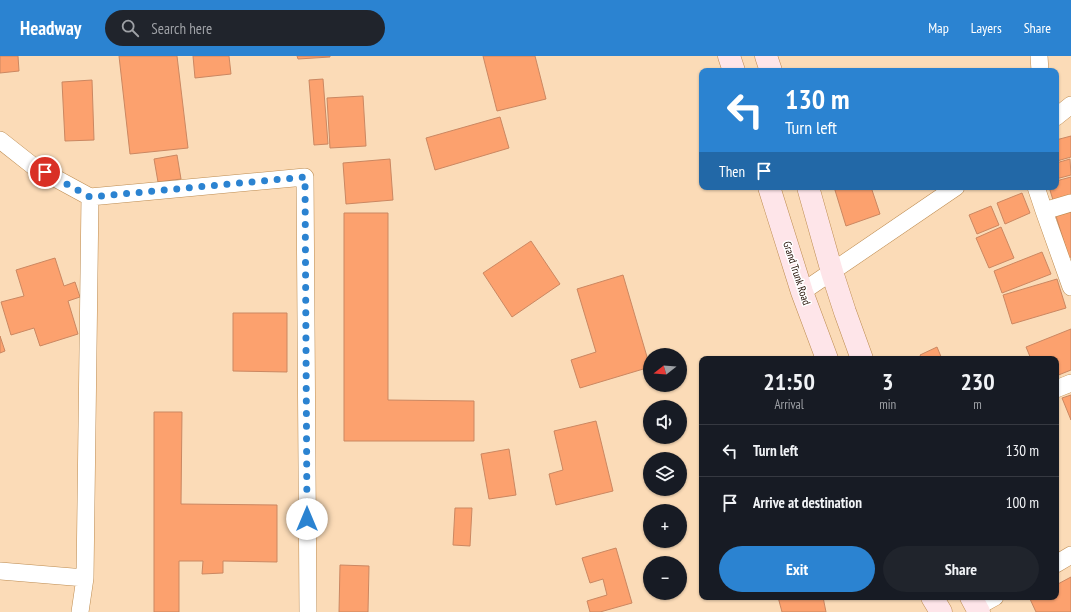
<!DOCTYPE html>
<meta charset="utf-8">
<style>
:root{--surface:#171b24;--page:#20242c;--text:#f1f3f6;--muted:#9ea1a6;--line:#363941;--accent:#2b83d1}
body{margin:0;font-family:"PT Sans Narrow",sans-serif;background:var(--page);color:var(--text);height:100vh;display:flex;flex-direction:column;font-size:15px;white-space:nowrap}
*{box-sizing:border-box;margin:0}
p{font-size:13px;color:var(--muted)}
.icon{flex:none;width:22px;height:22px;fill:none;stroke:currentColor;stroke-width:2;stroke-linecap:round;stroke-linejoin:round}
.map{position:relative;flex:1;overflow:hidden}
.details{position:absolute;left:699px;top:300px;width:360px;height:244px;display:flex;flex-direction:column;background:var(--surface);border-radius:8px;box-shadow:0 1px 3px #0004}
.details>*{flex:none}
.top-card{position:absolute;left:699px;top:12px;width:360px;height:122px;border-radius:8px;box-shadow:0 1px 3px #0004;background:#2b83d1;color:#fff;overflow:hidden}
.needle{width:26px;rotate:253deg}
.tools{position:absolute;left:643px;top:292px;display:grid;gap:8px}
.tools a{display:grid;place-items:center;width:44px;height:44px;border-radius:50%;background:var(--surface);box-shadow:0 1px 3px #0004;font-size:20px}
.pin{position:absolute;display:grid;place-items:center;width:34px;height:34px;color:#fff;margin:-17px;border:2px solid #fff;border-radius:50%;box-shadow:0 1px 4px #0007}
.me{position:absolute;width:44px;margin:-22px;rotate:0deg;stroke-linejoin:round;filter:drop-shadow(0 0 3px #0008)}
.turn{display:flex;align-items:center;gap:14px;height:84px;padding:0 20px;font-size:18px}
.turn .icon{width:52px;height:52px;stroke-width:2.5}
.turn b{display:block;font-size:28px;line-height:34px}
.then{display:flex;align-items:center;height:38px;padding:0 20px;background:#0003;gap:8px;font-size:15px}
.eta{display:flex;justify-content:space-evenly;align-items:center;height:68px;text-align:center}
.eta b{font-size:24px;font-weight:800;line-height:28px}
.primary-button{display:flex;gap:8px;margin-top:auto;padding:8px 20px}
.primary-button a{flex:1;height:46px;border-radius:24px;background:var(--accent);color:#fff;font-size:16px;font-weight:800;line-height:46px;text-align:center}
.primary-button a+a{background:var(--page);color:var(--text)}
ul{padding:0;list-style:none}
li{display:flex;align-items:center;gap:12px;height:52px;padding:0 20px;border-top:1px solid var(--line)}
li div{flex:1}
li b{display:block;font-size:15px}
li em{font-style:normal}
header{display:flex;align-items:center;gap:24px;box-sizing:border-box;height:56px;padding:0 20px;background:var(--accent);color:#fff}
header strong{font-size:19px}
nav{display:flex;gap:22px;margin-inline-start:auto;font-size:14px}
.search{width:280px;height:36px;background:var(--page);display:flex;align-items:center;gap:10px;box-sizing:border-box;padding:0 14px;border-radius:22px;color:var(--muted);font-size:15px}
.map>svg:first-child{display:block}
</style>
<header>
<strong>Headway</strong>
<div class="search"><svg class="icon" aria-label="search" viewBox="0 0 24 24"><circle cx="10" cy="10" r="6"/><path d="M15 15l6 6"/></svg>Search here</div>
<nav><a>Map</a><a>Layers</a><a>Share</a></nav>
</header>
<div class="map">
<svg width="1071" height="556" viewBox="0 0 1071 556">
<rect width="100%" height="100%" fill="#fbdbb7"/>
<path fill="#fca16e" stroke="#cb8761" d="M0,0H18L19,15L0,17Z
M119,0H177L188,92L130,98Z
M193,0H229L231,18L195,22Z
M297,0H330V1L298,3Z
M483,0H535L546,43L497,55Z
M323,23L328,88L314,89L309,24Z
M92,24L94,84L65,85L62,26Z
M363,40L366,90L330,92L327,42Z
M500,61L509,92L435,114L426,82Z
M1071,80V101L1057,105L1056,84Z
M177,99L181,123L158,126L154,103Z
M390,103L393,144L346,148L343,107Z
M1070,103L1071,119L1056,123V107Z
M1071,121V139L1053,144L1049,131H1056V125Z
M834,131H871L880,158L846,170Z
M1022,137L1030,157L1005,168L997,147Z
M991,150L999,169L977,178L969,159Z
M1071,153V201L1069,202L1055,157Z
M344,157H388V344L474,345V385H344Z
M1001,171L1014,202L989,212L976,182Z
M531,185L560,228L512,261L483,217Z
M1042,196L1051,218L1002,237L994,215Z
M55,202L64,230L75,226L80,241L68,245L78,278L40,290L34,272L11,279L1,246L24,240L16,214Z
M623,219L650,311L580,332L571,304L596,296L577,233Z
M1057,223L1066,252L1012,268L1003,239Z
M233,257H287V316L233,315Z
M1071,273V314L1056,320V303H1031L1026,291Z
M0,280L5,295L0,297Z
M937,291L942,303H922L920,299Z
M1071,339V364L1062,342Z
M154,356H182L181,448L277,449V506L223,505V517L202,518L203,505H179V556H154Z
M596,365L613,435L556,449L549,418L563,414L554,375Z
M509,393L516,439L489,443L481,398Z
M455,452H472L470,490L453,489Z
M616,492L632,547L600,556H590L587,545L607,539L603,523L590,527L582,502Z
M340,509L369,510L368,556H339Z
M1071,521V556H1036L1030,543L1034,541H1056V529Z
M778,541H823L826,556H782Z"/>
<g fill="none" stroke-linecap="round" stroke-linejoin="round">
<g stroke="#bd8b4f" stroke-width="18">
<path id="street" d="M1039,0L1040,15
M1056,61L1071,49
M0,84L33,110L90,141L305,121L308,556
M1036,131L1044,155L1071,231
M1044,155L1071,147
M802,236L956,131
M1056,333L1071,327
M1056,508L1071,499
M0,515L85,522
M977,551L995,541
M80,556L85,522L90,141"/>
</g>
<g stroke="#bd8b4f" stroke-width="23">
<path id="secondary" d="M729,0L734,15
M766,0L771,15
M769,131L802,236L827,303
M808,131L832,216L845,256L862,303
M932,541L941,556
M971,541L979,556"/>
</g>
<use href="#street" stroke="#fff" stroke-width="17"/>
<use href="#secondary" stroke="#fee5e9" stroke-width="22"/>
</g>
<g fill="none" stroke-linecap="round" stroke-linejoin="round">
<path stroke="#2b83d1" stroke-width="7" stroke-dasharray="0 12.6" d="M45,116L90,141L305,121L307,463"/>
</g>
<g text-anchor="middle" dominant-baseline="central" stroke-width="3" stroke-linejoin="round" paint-order="stroke">
<g font-size="11" fill="#200d00" stroke="#fff">
<text transform="translate(797 217) rotate(72)">Grand Trunk Road</text>
</g>
</g>
</svg>
<div class="tools">
<a><svg class="needle" viewBox="-14 -14 28 28"><path d="M0-13l5 13h-10z" fill="#e53935"/><path d="M0 13l5-13h-10z" fill="#9ea1a6"/></svg></a>
<a><svg class="icon" aria-label="sound" viewBox="0 0 24 24"><path d="M4 9h4l5-4v14l-5-4H4zM17 9q2 3 0 6"/></svg></a>
<a><svg class="icon" aria-label="layers" viewBox="0 0 24 24"><path d="M12 4l9 5-9 5-9-5zM3 14l9 5 9-5"/></svg></a>
<a>+</a>
<a>−</a>
</div>
<div class="pin" style="left:45px;top:116px;background:#d93025"><svg class="icon" aria-label="arrive" viewBox="0 0 24 24"><path d="M6 21V4h12l-3 4 3 4H6"/></svg></div>
<svg class="me" style="left:307px;top:463px" viewBox="-20 -20 40 40"><circle r="19" fill="#fff"/><path d="M0-13L10 11 0 6-10 11z" fill="#2b83d1"/></svg>
<div class="top-card">
<div class="turn"><svg class="icon" aria-label="left" viewBox="0 0 24 24"><path d="M17 20v-9H6M10 6l-5 5 5 5"/></svg><div><b>130 m</b>Turn left</div></div>
<div class="then">Then<svg class="icon" aria-label="arrive" viewBox="0 0 24 24"><path d="M6 21V4h12l-3 4 3 4H6"/></svg></div>
</div>
<section class="details">
<div class="eta">
<div><b>21:50</b><p>Arrival</p></div>
<div><b>3</b><p>min</p></div>
<div><b>230</b><p>m</p></div>
</div>
<ul>
<li><svg class="icon" aria-label="left" viewBox="0 0 24 24"><path d="M17 20v-9H6M10 6l-5 5 5 5"/></svg><div><b>Turn left</b></div><em>130 m</em></li>
<li><svg class="icon" aria-label="arrive" viewBox="0 0 24 24"><path d="M6 21V4h12l-3 4 3 4H6"/></svg><div><b>Arrive at destination</b></div><em>100 m</em></li>
</ul>
<div class="primary-button"><a>Exit</a><a>Share</a></div>
</section>
</div>
